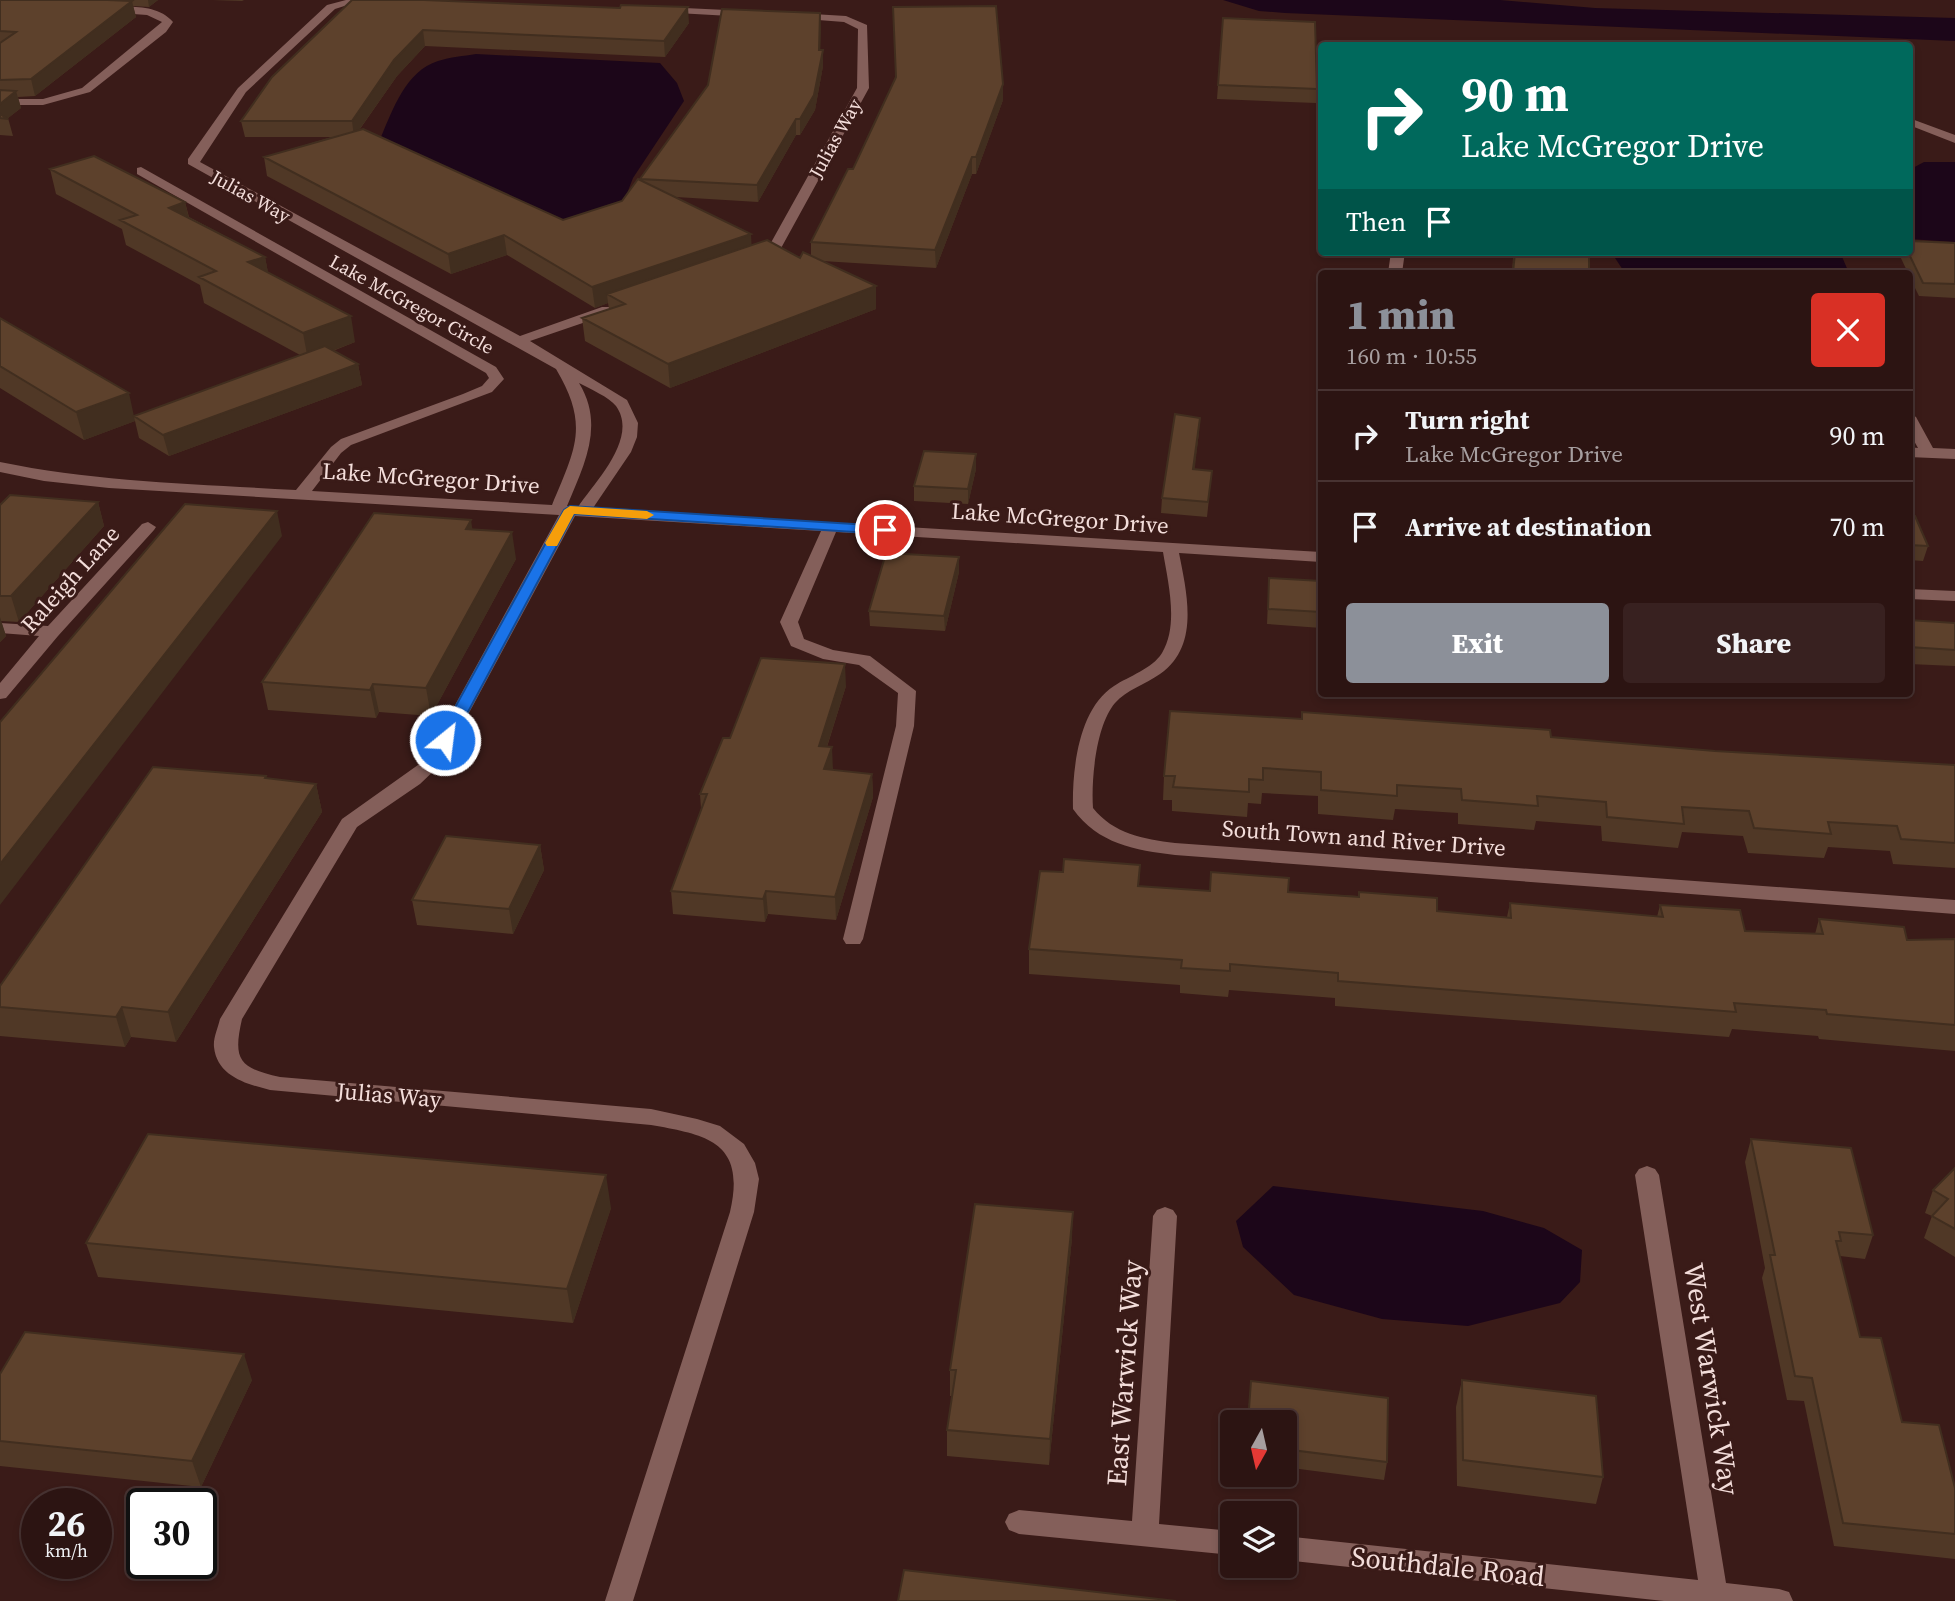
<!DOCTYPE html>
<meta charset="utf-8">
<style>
:root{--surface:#2c1412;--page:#382120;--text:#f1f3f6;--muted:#a69e9f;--line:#483332;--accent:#8c9099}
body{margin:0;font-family:"Source Serif 4",serif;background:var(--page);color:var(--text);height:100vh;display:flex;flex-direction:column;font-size:26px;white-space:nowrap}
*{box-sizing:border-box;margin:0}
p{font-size:23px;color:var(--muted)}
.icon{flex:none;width:38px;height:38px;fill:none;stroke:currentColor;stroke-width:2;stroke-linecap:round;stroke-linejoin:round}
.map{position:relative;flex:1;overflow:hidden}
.sheet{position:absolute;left:1318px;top:270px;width:595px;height:427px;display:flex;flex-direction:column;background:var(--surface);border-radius:7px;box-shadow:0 4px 10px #0003,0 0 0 2px var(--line)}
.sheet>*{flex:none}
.top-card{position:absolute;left:1318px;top:42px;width:595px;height:214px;border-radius:7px;box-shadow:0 4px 10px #0003,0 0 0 2px var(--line);background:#00695c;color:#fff;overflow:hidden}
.needle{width:46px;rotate:188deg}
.buttons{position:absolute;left:1220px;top:1410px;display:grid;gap:14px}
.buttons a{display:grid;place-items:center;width:77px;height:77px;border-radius:7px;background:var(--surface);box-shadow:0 4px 10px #0003,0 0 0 2px var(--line);font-size:35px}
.speed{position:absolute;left:21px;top:1488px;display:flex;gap:14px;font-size:35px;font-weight:700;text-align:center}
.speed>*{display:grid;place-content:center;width:91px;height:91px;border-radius:50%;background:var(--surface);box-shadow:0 4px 10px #0003,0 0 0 2px var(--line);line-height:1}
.speed small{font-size:18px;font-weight:400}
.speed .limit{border:4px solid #111;border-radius:10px;background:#fff;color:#111}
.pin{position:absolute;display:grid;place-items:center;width:60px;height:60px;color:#fff;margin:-30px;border:4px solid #fff;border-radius:50%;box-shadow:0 2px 7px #0007}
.me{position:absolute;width:77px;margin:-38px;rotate:29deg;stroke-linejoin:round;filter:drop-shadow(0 0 5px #0008)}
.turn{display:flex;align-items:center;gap:24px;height:147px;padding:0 28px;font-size:32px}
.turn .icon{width:91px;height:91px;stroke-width:2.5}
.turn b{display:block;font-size:49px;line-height:60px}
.then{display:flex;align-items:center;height:66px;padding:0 28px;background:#0003;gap:14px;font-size:26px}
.round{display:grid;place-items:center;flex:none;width:74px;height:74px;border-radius:7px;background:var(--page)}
.overview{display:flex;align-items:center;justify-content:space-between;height:119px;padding:0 28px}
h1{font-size:42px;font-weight:800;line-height:52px;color:var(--accent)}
.primary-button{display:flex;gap:14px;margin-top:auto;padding:14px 28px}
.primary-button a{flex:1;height:80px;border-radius:7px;background:var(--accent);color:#fff;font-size:28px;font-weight:800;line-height:80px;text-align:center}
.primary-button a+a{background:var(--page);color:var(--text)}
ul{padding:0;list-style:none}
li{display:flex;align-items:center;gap:21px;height:91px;padding:0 28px;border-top:2px solid var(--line)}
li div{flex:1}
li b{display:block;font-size:26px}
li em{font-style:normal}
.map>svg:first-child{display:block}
</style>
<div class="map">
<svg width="1955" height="1601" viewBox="0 0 1955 1601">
<rect width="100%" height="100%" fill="#3a1b18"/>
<path fill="#1c0619" d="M1223,0H1500L1595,8L1955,18V41L1285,13L1259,11Z
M476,54L660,63L677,83L684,101L633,178L622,206L557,221L381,137C393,109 406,71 438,61C450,57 464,56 476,54Z
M1924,162H1955V242L1909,239V170Z
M1611,252H1840L1849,273H1625Z
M1273,1186L1483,1211L1544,1228L1582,1250L1580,1282L1560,1303L1468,1326L1382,1319L1294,1295L1243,1247L1236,1221Z"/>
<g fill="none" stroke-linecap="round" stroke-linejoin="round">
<path fill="#845f5a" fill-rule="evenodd" d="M346,0H363L335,9L246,92L200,162L520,336L602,307H612V313L530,341L627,400L638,423L637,437L631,452L593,508L1321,552V562L1179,553C1187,594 1200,646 1160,674C1146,684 1126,690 1115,703C1096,725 1091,780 1093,808C1114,834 1143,839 1175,843L1955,900V914L1175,855C1135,850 1098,844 1073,809C1072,771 1078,709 1114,686C1129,676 1152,669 1162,653C1179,625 1168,582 1163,552L836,532L798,622L804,639L833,650L870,656L916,691L914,726L863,939L860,944H846L843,939L896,726L898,693L859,665L823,659L791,646L780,622L821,531L575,516L442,763L420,784L357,827L242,1019C233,1059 238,1068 280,1077L651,1109L697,1119L720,1126L744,1144L755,1163L759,1179L754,1212L633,1601H605L730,1212C746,1143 709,1135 651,1125L270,1090C246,1084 217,1076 214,1047C213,1038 218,1028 220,1019L342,819L425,760L559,515L109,488L44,481L0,472V462C97,482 197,484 296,490L331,447L341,439L463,394L482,386L489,378L486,373L137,174V168L141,167L496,367L504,379L492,392L351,445L341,453L312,491L552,505C575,449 590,426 556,369L188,164V159L238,88L327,5ZM579,383C590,389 609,397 616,406C639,438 595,482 578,507L567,506C584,465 605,425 579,383Z
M109,7C131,7 157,4 173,22L166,32L90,92L43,105H0V99H43L82,88L162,22L147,15L105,12V8Z
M663,7L748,11L753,14L748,17L659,12L658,10Z
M796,13L846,16L867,25L869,88L780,250L758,263L751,259L768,248L857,88L858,29L844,22L792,18V14Z
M1909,118L1955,135V143L1909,125Z
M1391,252H1405L1402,273H1388Z
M1909,413L1916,417L1933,448L1955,449V459L1909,457V447L1918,448L1909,432Z
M148,522L156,527L154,530L58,636L6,698L0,699V683L39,636L0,633V623L48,626L142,524Z
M1909,589L1955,591V601L1909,599Z
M1647,1166L1655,1169L1659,1175L1726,1583L1779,1589L1789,1592L1793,1601H1664L1284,1560V1536L1698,1580L1635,1175L1639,1169Z
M1165,1207L1173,1210L1177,1216L1159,1524L1232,1531V1555L1019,1534L1009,1530L1005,1522L1009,1514L1019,1510L1132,1521L1153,1216L1157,1210Z"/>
</g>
<path fill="#503826" d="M0,0H158L149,7L133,6L136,17L35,96L18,97L21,108L8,118L13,136L0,135Z
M212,0H244L242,1Z
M352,0L689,23L665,57L425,46L397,76L360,129L563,220L622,201L640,179L820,13V50L823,66L815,110L800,135H796L758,202L676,197L752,246L800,258L811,256V242L853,169L1003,100L976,174H972L936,268L822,261L876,286V309L670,388L585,341L582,318L609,309L608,303L595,308L507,255L451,274L267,176L264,157L332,137H245L241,121Z
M1223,18L1317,89L1316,103L1217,99Z
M50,169L185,202L189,217L265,257L268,273L355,342L333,351L358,364L362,385L169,456L139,438L135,421L84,440L0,388V318L134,416L300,355L204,303L200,285L126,245L122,229L56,194Z
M1955,243V298L1919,296L1909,276V273H1908L1899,254V252H1909Z
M1512,252H1589V273H1512L1513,258Z
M1199,432L1194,470L1212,471L1207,517L1161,513L1162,498Z
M976,469L968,504L914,501V486Z
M98,502L104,526L19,622L1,621L6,636L0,642V505Z
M1909,515L1928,546L1923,561L1909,560Z
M473,530L516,559L431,716L379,712L376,718L268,710L262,682Z
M959,557V572L945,631L870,626L869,611Z
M1269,578L1321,581V628L1267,624Z
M1909,620L1955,623V666L1909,664Z
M846,686L827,747L833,770L872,774L873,797L836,920L768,914L765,922L673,914L671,891L701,809L700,794L730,738Z
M1551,737L1715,751L1955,765V868L1893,864L1890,851L1828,847L1824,858L1748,853L1743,836L1682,832L1678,848L1602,841L1601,826L1536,821L1534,830L1458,824V813L1395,809L1393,820L1318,814V796L1262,793L1261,804L1248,803L1247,817L1172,811V800H1163L1164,776Z
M267,778L316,784L322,812L176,1042L131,1037L125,1047L0,1036V986Z
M540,845L544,870L513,934L417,925L412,900Z
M1140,865L1139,886L1210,891L1288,892L1358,896L1359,892L1437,911L1507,917L1510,903L1657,917L1660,905L1745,931L1815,934L1819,919L1907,940L1955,939V1051L1819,1039L1818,1036L1732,1029L1729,1037L1335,1006V998L1229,990L1228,997L1180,993V985L1029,974V949L1063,872Z
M1751,1139L1873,1235L1865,1259L1840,1256L1860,1337L1902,1422L1955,1488V1559L1834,1546L1804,1401L1787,1400L1762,1278L1765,1268L1745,1162Z
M1955,1168V1257L1924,1238L1932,1216L1925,1213L1933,1190Z
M611,1208L573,1323L98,1277L86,1243Z
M1072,1238L1049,1465L947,1456V1430L952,1396H950V1370Z
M0,1374L252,1380L201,1487L0,1466Z
M1462,1380L1603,1477L1596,1504L1457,1486L1456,1407Z
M1251,1381L1387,1462L1384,1480L1284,1467V1423H1247Z"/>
<path fill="#412e1f" d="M148,0H158L149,7Z
M132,1L136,17L35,96L31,79Z
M688,7L689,23L665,57L664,41Z
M820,13L821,28L820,65L819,50Z
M423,30L425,46L397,76L354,137L352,121L394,60Z
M823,50V66L815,110L800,135V119Z
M1003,84V100L976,174V157Z
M16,91L21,108L7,119L0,118V104Z
M796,119V135L758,202L757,185Z
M972,157V174L936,268L935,250Z
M185,202L191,227L169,208Z
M751,234L752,253L607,294L608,303L595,308L592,287Z
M504,235L507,255L451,274L448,254Z
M265,257L270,282L248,262Z
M876,286V309L670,388L668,364Z
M351,316L355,342L308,360L303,333Z
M358,364L362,385L169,456L163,435Z
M129,393L135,421L84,440L76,412Z
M1200,418L1199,432L1193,484V469Z
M976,454V469L968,504V489Z
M98,502L104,526L19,622L11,596Z
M277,511L282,536L0,905V864Z
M471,520L475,546L466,529Z
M512,532L516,559L431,716L426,688Z
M959,557V572L945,631L944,616Z
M0,617L6,636L0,642Z
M845,664L846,686L820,768L819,746Z
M373,684L379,712L376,718L370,690Z
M832,747L833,770L826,792L824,769Z
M872,774L873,797L836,920L835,897Z
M316,784L322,812L176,1042L168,1012Z
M540,845L544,870L513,934L509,909Z
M766,891L768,914L765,922L763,899Z
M122,1007L131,1037L125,1047L116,1017Z
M606,1175L611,1208L573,1323L567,1289Z
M1073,1212L1072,1238L1049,1465L1050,1439Z
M244,1354L252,1380L201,1487L192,1461Z"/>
<path fill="#5d412c" stroke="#412e1f" stroke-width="2" d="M0,0H107L132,1L31,79L0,80V43L16,32L0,31Z
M352,0H424L620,8L621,5L688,7L664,41L423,30L394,60L352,121H241L272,77Z
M996,6L1003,84L976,157H972L935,250L811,242L848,169H853L896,77L893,7Z
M722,9L820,13L819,50H823L814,95L800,119H796L757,185L640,179L708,85Z
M1223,18L1315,22L1317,89L1218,85Z
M0,90L16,91L0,104Z
M0,114L8,119L0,118Z
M363,129L563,220L622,201L638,179L751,234L592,287L504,235L448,254L264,157Z
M94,156L185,202L169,208L265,257L248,262L351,316L303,333L199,277L216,271L120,220L137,215L50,169Z
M767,240L800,258L803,252L876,286L668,364L582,318L625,304L607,294Z
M1909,241L1955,243V284L1923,283L1908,252H1909Z
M1515,252H1589V273H1513Z
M0,318L129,393L76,412L0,366Z
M325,346L358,364L163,435L134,416Z
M1175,414L1200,418L1193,469L1212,471L1208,502L1162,498Z
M924,451L976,454L968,489L914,486Z
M10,495L98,502L11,596H0V505Z
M185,504L277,511L0,864V722Z
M374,513L471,520L466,529L512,532L426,688L373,684L370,690L262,682Z
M1909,515L1915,516L1928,546L1909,545Z
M886,553L959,557L944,616L869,611Z
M1269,578L1321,581V612L1268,609Z
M1909,620L1955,623V650L1909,647Z
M761,658L845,664L819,746L832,747L824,769L872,774L835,897L766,891L763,899L671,891L707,794H700L723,738H730Z
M1170,711L1302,719V712L1550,730L1551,737L1715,751L1955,765V843L1901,839L1897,826L1828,822L1831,834L1754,828L1749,811L1682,807L1684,824L1607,817L1606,802L1537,796L1538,806L1462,800L1461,789L1397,785V796L1321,790V772L1263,768V780L1249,779V792L1173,787L1175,776H1164Z
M153,767L266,776L265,778L316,784L168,1012L122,1007L116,1017L0,1007V986Z
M446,836L540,845L509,909L412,900Z
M1064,859L1140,865L1138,886L1210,891L1211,872L1289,878L1288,892L1359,897V892L1437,898V911L1511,918L1510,903L1663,917L1660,905L1740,910L1745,931L1823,934L1819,919L1904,927L1907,940L1955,939V1025L1827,1014L1826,1010L1734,1003L1736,1012L1338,981V973L1230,964V971L1181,968L1182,960L1029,949L1040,871L1063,872Z
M148,1134L606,1175L567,1289L86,1243Z
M1751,1139L1851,1148L1873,1235L1839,1232L1841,1241H1836L1860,1337L1881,1338L1902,1422L1939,1425L1955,1488V1534L1843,1523L1812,1378L1795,1376L1770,1255H1775Z
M1955,1168V1229L1932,1216L1948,1199L1933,1190Z
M975,1204L1073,1212L1050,1439L947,1430L956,1370H950Z
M25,1332L244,1354L192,1461L0,1441V1374Z
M1462,1380L1596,1396L1603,1477L1463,1460Z
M1251,1381L1388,1398L1387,1462L1284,1449V1423H1248Z
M904,1570L1176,1601H898Z"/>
<path fill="#1a73e8" stroke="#114b97" stroke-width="2" d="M570,506L885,526L892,530L885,534L574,514L453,740L450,743H440L437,740L564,510Z"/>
<path fill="#f59e0b" d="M570,506L647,511L654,515L647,519L574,514L557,546H547L545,543L564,510Z"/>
<g text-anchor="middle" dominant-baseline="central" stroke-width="6" stroke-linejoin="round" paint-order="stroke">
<g font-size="19" fill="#f3ddda" stroke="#3a1b18">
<text transform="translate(835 138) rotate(-61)">Julias Way</text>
<text transform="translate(251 196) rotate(29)">Julias Way</text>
<text transform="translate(412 304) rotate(29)">Lake McGregor Circle</text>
</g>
<g font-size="23" fill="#f3ddda" stroke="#3a1b18">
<text transform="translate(431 478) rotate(4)">Lake McGregor Drive</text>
<text transform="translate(1060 518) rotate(4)">Lake McGregor Drive</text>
<text transform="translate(70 579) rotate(-48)">Raleigh Lane</text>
<text transform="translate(1364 838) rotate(4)">South Town and River Drive</text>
<text transform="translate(389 1095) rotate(5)">Julias Way</text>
</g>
<g font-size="28" fill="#f3ddda" stroke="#3a1b18">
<text transform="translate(1124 1373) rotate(-86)">East Warwick Way</text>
<text transform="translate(1712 1379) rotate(81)">West Warwick Way</text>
<text transform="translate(1448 1566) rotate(6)">Southdale Road</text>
</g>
</g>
</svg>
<div class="buttons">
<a><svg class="needle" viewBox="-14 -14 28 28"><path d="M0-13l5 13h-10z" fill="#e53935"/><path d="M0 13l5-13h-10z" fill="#a69e9f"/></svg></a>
<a><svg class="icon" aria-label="layers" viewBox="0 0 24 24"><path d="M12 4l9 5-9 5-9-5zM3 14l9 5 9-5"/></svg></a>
</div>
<div class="speed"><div>26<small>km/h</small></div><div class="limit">30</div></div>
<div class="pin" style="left:885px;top:530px;background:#d93025"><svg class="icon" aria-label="arrive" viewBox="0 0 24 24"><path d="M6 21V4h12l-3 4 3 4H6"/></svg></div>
<svg class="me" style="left:445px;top:740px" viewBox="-20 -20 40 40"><circle r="17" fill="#1a73e8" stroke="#fff" stroke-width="3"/><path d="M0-11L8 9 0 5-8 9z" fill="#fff"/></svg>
<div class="top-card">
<div class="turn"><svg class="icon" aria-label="right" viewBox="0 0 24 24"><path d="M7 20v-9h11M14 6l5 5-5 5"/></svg><div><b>90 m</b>Lake McGregor Drive</div></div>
<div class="then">Then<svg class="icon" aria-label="arrive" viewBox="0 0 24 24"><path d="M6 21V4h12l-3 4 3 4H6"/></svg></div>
</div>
<section class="sheet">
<div class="overview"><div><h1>1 min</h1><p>160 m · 10:55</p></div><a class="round" style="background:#d93025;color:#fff"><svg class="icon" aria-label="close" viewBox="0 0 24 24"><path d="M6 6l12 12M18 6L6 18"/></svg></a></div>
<ul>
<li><svg class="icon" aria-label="right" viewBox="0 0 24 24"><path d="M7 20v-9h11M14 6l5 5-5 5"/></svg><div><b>Turn right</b><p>Lake McGregor Drive</p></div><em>90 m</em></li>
<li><svg class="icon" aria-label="arrive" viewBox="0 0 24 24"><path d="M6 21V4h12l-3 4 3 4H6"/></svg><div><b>Arrive at destination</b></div><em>70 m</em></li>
</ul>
<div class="primary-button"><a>Exit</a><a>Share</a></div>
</section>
</div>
